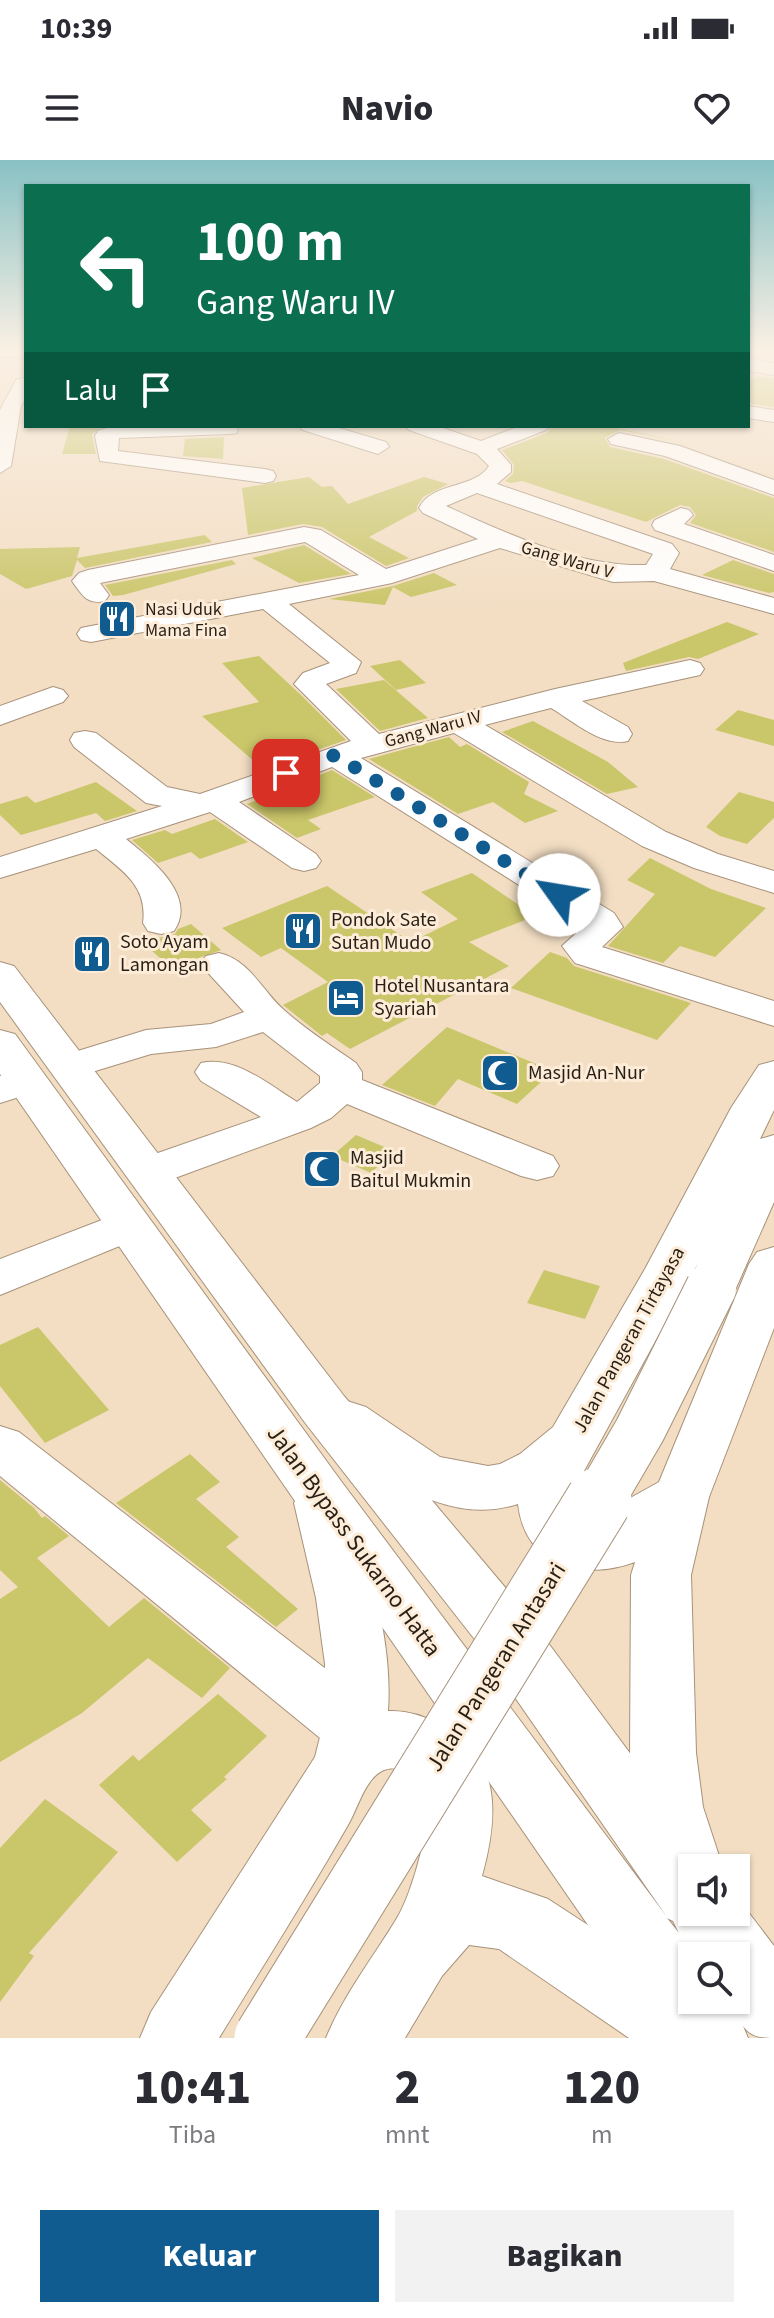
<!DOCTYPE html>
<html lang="id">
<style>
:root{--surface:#fff;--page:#f2f2f3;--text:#2b2b33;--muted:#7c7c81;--accent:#105b8f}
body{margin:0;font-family:"Source Sans 3",sans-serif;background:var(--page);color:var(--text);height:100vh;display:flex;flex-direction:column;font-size:30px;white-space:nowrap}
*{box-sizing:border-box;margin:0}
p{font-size:26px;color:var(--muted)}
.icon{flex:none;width:44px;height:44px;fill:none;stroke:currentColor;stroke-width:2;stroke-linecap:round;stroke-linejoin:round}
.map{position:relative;height:1878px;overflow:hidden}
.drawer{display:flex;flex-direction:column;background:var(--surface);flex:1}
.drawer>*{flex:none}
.guide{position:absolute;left:24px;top:24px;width:726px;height:244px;border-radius:0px;box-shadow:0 2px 6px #0004;background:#0b6e4f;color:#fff;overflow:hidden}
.buttons{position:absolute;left:678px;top:1694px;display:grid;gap:16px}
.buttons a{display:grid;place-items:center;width:72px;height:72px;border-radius:0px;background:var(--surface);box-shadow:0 2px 6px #0004;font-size:40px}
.pin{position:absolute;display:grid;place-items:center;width:68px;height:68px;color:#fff;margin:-34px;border-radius:16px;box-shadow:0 4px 12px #0006}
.me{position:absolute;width:88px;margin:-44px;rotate:302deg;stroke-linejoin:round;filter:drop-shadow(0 0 6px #0008)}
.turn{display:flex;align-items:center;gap:28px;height:168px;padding:0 40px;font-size:36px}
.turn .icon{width:104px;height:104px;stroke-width:2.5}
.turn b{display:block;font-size:56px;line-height:68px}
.then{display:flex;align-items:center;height:76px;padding:0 40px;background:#0003;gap:16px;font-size:30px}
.eta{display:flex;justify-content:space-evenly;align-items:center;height:136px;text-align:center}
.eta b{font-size:48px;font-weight:800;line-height:56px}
.cta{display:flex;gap:16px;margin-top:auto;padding:16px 40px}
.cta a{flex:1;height:92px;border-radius:0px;background:var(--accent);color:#fff;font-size:32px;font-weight:800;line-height:92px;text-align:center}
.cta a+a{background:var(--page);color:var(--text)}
.status{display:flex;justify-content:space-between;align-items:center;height:56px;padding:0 40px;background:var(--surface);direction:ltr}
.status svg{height:22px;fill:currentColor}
header{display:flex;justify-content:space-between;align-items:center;height:104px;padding:0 40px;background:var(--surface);font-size:36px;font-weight:800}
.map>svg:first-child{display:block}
</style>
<div class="status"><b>10:39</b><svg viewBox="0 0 49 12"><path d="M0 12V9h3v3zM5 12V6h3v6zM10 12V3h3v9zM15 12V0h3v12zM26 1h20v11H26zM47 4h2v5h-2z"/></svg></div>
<header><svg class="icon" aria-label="menu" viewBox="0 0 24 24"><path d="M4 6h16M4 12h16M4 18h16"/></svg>Navio<svg class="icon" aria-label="heart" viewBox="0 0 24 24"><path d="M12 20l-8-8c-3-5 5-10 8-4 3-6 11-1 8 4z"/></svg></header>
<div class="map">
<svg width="774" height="1878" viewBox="0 0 774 1878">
<rect width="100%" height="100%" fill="#f3dec4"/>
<path fill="#cac66a" d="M758,216L774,218V247L748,243V222Z
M70,266H104L92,274L96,294H62Z
M553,266H608L681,282L620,270L605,278L610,287L664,299L774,338V392L690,363L696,355L690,347L680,345L646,362L522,321L511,323L505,321L513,314L514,305L502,290L547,273Z
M224,277L223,299L183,296L185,279Z
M309,317L322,327L332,326L348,344L424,317L448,324L423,337L417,346V351L369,377L409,398L386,406L322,367L303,364L248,375L242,328Z
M205,375L212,382L85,408L77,400L72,416L26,429L0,414V389L80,387L77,398Z
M304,385L351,414L299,423L252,398Z
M232,400L236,404L123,435L113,436L105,425Z
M733,400L774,414V432L769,433L702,415Z
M434,413L457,425L411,437L393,427L385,445L329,439L393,426Z
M727,462L759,474L698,499L689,497L626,511L623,503Z
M259,496L302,536L346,580L263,609L202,556L259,542L222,503Z
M400,500L426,523L396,530L370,506Z
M384,520L428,558L380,571L336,529Z
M738,550L774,560V586L715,570Z
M533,561L608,602L638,627L607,634L502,572Z
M449,577L460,587L467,584L529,622L524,634L558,651L525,663L493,642L458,654L369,599Z
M332,610L375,637L308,660L321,669L297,678L247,644Z
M96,622L137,651L105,661L96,653L21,675L0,655V644L27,636L35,643Z
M739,632L774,642V658L747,684L720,676L706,667Z
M215,659L248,682L200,699L191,692L158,703L132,680L165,670L172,674Z
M650,698L711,729L766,748L715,797L680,786L663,803L608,786L655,734L627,720Z
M472,713L535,756L469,782L509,806L350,889L327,873L322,876L283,845L328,822L281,788L261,797L222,768L327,726L411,782L458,759L421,732Z
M191,764L221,790L171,808L142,782L175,774L178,769Z
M550,792L567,798L574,806L691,843L657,880L511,828Z
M447,867L553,911L517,944L458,919L435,946L382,925Z
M356,975L394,991L371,1013L332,996Z
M544,1110L600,1126L585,1159L527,1143Z
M38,1167L109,1250L45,1283L0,1226V1185Z
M190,1294L220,1322L196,1339L239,1377L226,1387L298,1449L276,1467L116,1343Z
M0,1320L34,1348L42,1358L45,1356L69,1376L37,1398L109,1467L144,1438L230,1508L202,1538L148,1498L82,1553L0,1602V1439L18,1427L0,1410Z
M218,1534L267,1576L224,1617L227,1619L191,1650L212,1670L177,1702L99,1625L133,1595L139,1601Z
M45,1639L118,1692L29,1793L34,1796L0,1842V1688Z"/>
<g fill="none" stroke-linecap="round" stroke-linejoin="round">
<g stroke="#a7927a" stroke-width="2">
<path id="minor" d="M0,188H26V196L0,197Z
M748,199L774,203V215L748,211Z
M23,218L26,219V237L21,246L11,306L0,313V250L16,220Z
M748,246L774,250V262L748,258Z
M113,266H238L237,273L229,274L119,278L118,291L265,309L273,311L276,316L273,321L265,323L100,301L95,276L98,271Z
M299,266H332L386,282L389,287L378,294L303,270Z
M405,266H437L481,281L520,266H550L546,270L497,289L511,305V312L497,324L672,384L679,393L670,409L774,438V454L654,421L613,422L500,388L392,423L289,444L361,502L356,513L326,524L379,574L555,529L690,500L700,503L704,509L700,515L582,541L628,567L632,574L628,581C602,587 573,561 551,548L485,565L666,672L718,694L774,711V733L694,708L642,686L454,573L361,598L614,753L623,767L602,787L774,841V866L575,803L562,786L584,766L332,607L239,642L316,694L321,701L316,708L304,711L292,708L210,652L126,679C151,699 198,736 174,771L161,774L148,771L143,763C148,726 122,710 96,689L0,718V697L162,646L146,643L74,587L70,580L74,573L85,571L96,573L167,627L200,634L351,581L294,524L303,513L330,503L263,449L91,482L81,480L77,474L81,468L91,466L359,415L305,382L100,423L109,435L105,441C87,445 82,435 72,421L79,413L88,410L304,367L321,370L386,409L478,379L423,353L419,348C431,322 475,329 489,306L477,294L409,270ZM477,333L653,394L646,405C578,407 508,374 446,346Z
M619,273L680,286L774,320V335L665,296L611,284L608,279Z
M681,348L689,350L693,355L684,364L774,395V411L655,370L652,365L655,360Z
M53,527L63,530L68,536L63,542L0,565V546Z
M219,793C250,800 262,831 284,850C306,870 332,886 356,903L362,912V920L553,996L559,1006L553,1016L537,1020L521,1016L347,944L331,958L311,968L164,1022L148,1026L132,1022L126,1012L132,1002L261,957L201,921L195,912L201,903C235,895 269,925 297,942L320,923V916L263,872L216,887L151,894L69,919L55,916L48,907L55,898L146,870L211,864L244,852L200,804L206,796Z
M26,908L41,912L47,921L41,930L0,943V916Z
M128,1050L144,1054L151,1065L144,1076L0,1135V1099Z
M0,1266L19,1272L375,1547L384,1567L375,1587L353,1595L331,1587L0,1316Z"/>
</g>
<g stroke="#a7927a" stroke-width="2">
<path id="major" d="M774,901V950L760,979L774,975V1042L736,1128L729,1140L711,1146L693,1140L686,1128L698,1103L584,1311L575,1338L576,1354L588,1363H605L632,1337L659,1322L749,1104L757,1092L774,1087V1168L709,1337L691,1415L696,1593L703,1647L723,1708H692V1752L668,1742L637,1647L630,1593L631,1415L635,1402C583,1421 525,1407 518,1344C460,1363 406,1332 360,1300C344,1288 329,1280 320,1262L328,1247L347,1241L366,1247L440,1297L488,1306L500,1304L520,1294L553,1267L645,1109L731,948L759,905Z
M323,1320L343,1327L352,1343C369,1410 393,1480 388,1551C406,1550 425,1556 441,1565C503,1596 498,1658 482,1716L548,1739L692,1833V1840C716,1840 723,1858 731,1878H629L499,1789L469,1785L442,1816L405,1878H326C344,1834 373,1798 397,1758C412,1734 435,1656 424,1629C419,1616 399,1604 384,1610C365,1618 358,1648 348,1665C307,1737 262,1807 219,1878H140L151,1852L315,1597L322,1569L325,1504L316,1438L294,1343L303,1327Z"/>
</g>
<g stroke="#a7927a" stroke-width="2">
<path id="highway" d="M0,802L14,806L344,1236L520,1445L715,1708H692V1752H736V1736L774,1786V1878C761,1878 751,1877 743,1866L748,1878H666L0,914V870L15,874L341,1321L667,1757L476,1481L306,1264L0,842ZM667,1758L673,1761L679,1773ZM692,1796H736V1840H692Z"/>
</g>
<use href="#minor" fill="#fff" fill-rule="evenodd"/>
<use href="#major" fill="#fff" fill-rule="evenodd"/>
<use href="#highway" fill="#fff" fill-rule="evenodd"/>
<g stroke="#a7927a" stroke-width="52" stroke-linecap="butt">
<path id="major-bridge-far1" d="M598,1342L640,1270L711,1128"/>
</g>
<g stroke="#a7927a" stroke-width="67" stroke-linecap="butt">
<path id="major-bridge" d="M267,1878L599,1340"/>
</g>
<use href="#major-bridge-far1" stroke="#fff" stroke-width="50"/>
<use href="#major-bridge" stroke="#fff" stroke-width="65"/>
</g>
<linearGradient id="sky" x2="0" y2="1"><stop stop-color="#88c1c4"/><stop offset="0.42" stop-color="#faf0e4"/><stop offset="1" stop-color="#faf0e4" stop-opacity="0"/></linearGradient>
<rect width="774" height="451" fill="url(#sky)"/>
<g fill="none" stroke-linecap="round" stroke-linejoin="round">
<path stroke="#105b8f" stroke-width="14" stroke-dasharray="0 25.2" d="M286,613L335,595L559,735"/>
</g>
<defs>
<g id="restaurant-square" transform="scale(2)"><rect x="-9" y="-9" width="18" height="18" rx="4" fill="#105b8f" stroke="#fdecd7"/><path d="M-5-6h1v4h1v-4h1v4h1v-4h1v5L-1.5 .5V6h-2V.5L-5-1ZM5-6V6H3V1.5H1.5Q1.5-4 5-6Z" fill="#fff"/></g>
<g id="hotel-square" transform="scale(2)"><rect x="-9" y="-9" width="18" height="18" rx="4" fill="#105b8f" stroke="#fdecd7"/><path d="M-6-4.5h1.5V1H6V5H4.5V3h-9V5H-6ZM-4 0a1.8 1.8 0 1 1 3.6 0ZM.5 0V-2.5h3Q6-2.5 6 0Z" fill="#fff"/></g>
<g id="mosque-square" transform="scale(2)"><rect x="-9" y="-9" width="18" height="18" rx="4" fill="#105b8f" stroke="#fdecd7"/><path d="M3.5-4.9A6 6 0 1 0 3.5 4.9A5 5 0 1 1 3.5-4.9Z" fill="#fff"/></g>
</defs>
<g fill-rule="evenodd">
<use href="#restaurant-square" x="117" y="459"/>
<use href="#restaurant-square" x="303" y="771"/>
<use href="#restaurant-square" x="92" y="794"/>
<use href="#hotel-square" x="346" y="838"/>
<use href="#mosque-square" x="500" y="913"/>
<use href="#mosque-square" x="322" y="1009"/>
</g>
<g text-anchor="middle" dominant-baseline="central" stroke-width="6" stroke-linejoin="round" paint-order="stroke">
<g font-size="18" fill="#271f15" stroke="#fdecd7">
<text transform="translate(567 400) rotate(16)">Gang Waru V</text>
<text transform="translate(433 569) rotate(-15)">Gang Waru IV</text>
</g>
<g font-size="18" fill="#271f15" stroke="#fdecd7" text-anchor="start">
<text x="145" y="449">Nasi Uduk<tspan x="145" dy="21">Mama Fina</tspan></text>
</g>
<g font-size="20" fill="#271f15" stroke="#fdecd7" text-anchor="start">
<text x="331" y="760">Pondok Sate<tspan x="331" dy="23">Sutan Mudo</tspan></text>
<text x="120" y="782">Soto Ayam<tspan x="120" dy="23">Lamongan</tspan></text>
<text x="374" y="826">Hotel Nusantara<tspan x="374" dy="23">Syariah</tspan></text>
<text x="528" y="913">Masjid An-Nur</text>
<text x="350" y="998">Masjid<tspan x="350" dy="23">Baitul Mukmin</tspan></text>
</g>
<g font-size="20" fill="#271f15" stroke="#fdecd7">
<text transform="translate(629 1180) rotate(-61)">Jalan Pangeran Tirtayasa</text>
</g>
<g font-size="24" fill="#271f15" stroke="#fdecd7">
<text transform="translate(354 1381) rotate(54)">Jalan Bypass Sukarno Hatta</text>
<text transform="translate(496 1507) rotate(-58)">Jalan Pangeran Antasari</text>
</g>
</g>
</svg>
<div class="buttons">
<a><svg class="icon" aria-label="sound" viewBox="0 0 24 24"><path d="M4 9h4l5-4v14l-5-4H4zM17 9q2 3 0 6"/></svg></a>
<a><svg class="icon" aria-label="search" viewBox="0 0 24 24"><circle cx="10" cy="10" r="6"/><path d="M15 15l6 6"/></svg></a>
</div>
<div class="pin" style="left:286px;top:613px;background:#d93025"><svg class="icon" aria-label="arrive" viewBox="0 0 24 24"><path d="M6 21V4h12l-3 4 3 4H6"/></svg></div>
<svg class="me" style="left:559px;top:735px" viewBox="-20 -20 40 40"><circle r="19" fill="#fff"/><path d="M0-13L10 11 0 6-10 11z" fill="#105b8f"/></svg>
<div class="guide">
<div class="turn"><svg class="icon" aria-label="left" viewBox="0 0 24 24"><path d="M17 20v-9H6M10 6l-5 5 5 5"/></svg><div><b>100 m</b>Gang Waru IV</div></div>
<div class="then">Lalu<svg class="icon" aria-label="arrive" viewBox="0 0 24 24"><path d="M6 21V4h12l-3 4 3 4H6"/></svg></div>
</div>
</div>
<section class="drawer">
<div class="eta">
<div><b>10:41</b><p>Tiba</p></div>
<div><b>2</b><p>mnt</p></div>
<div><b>120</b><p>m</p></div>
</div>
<div class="cta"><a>Keluar</a><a>Bagikan</a></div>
</section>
